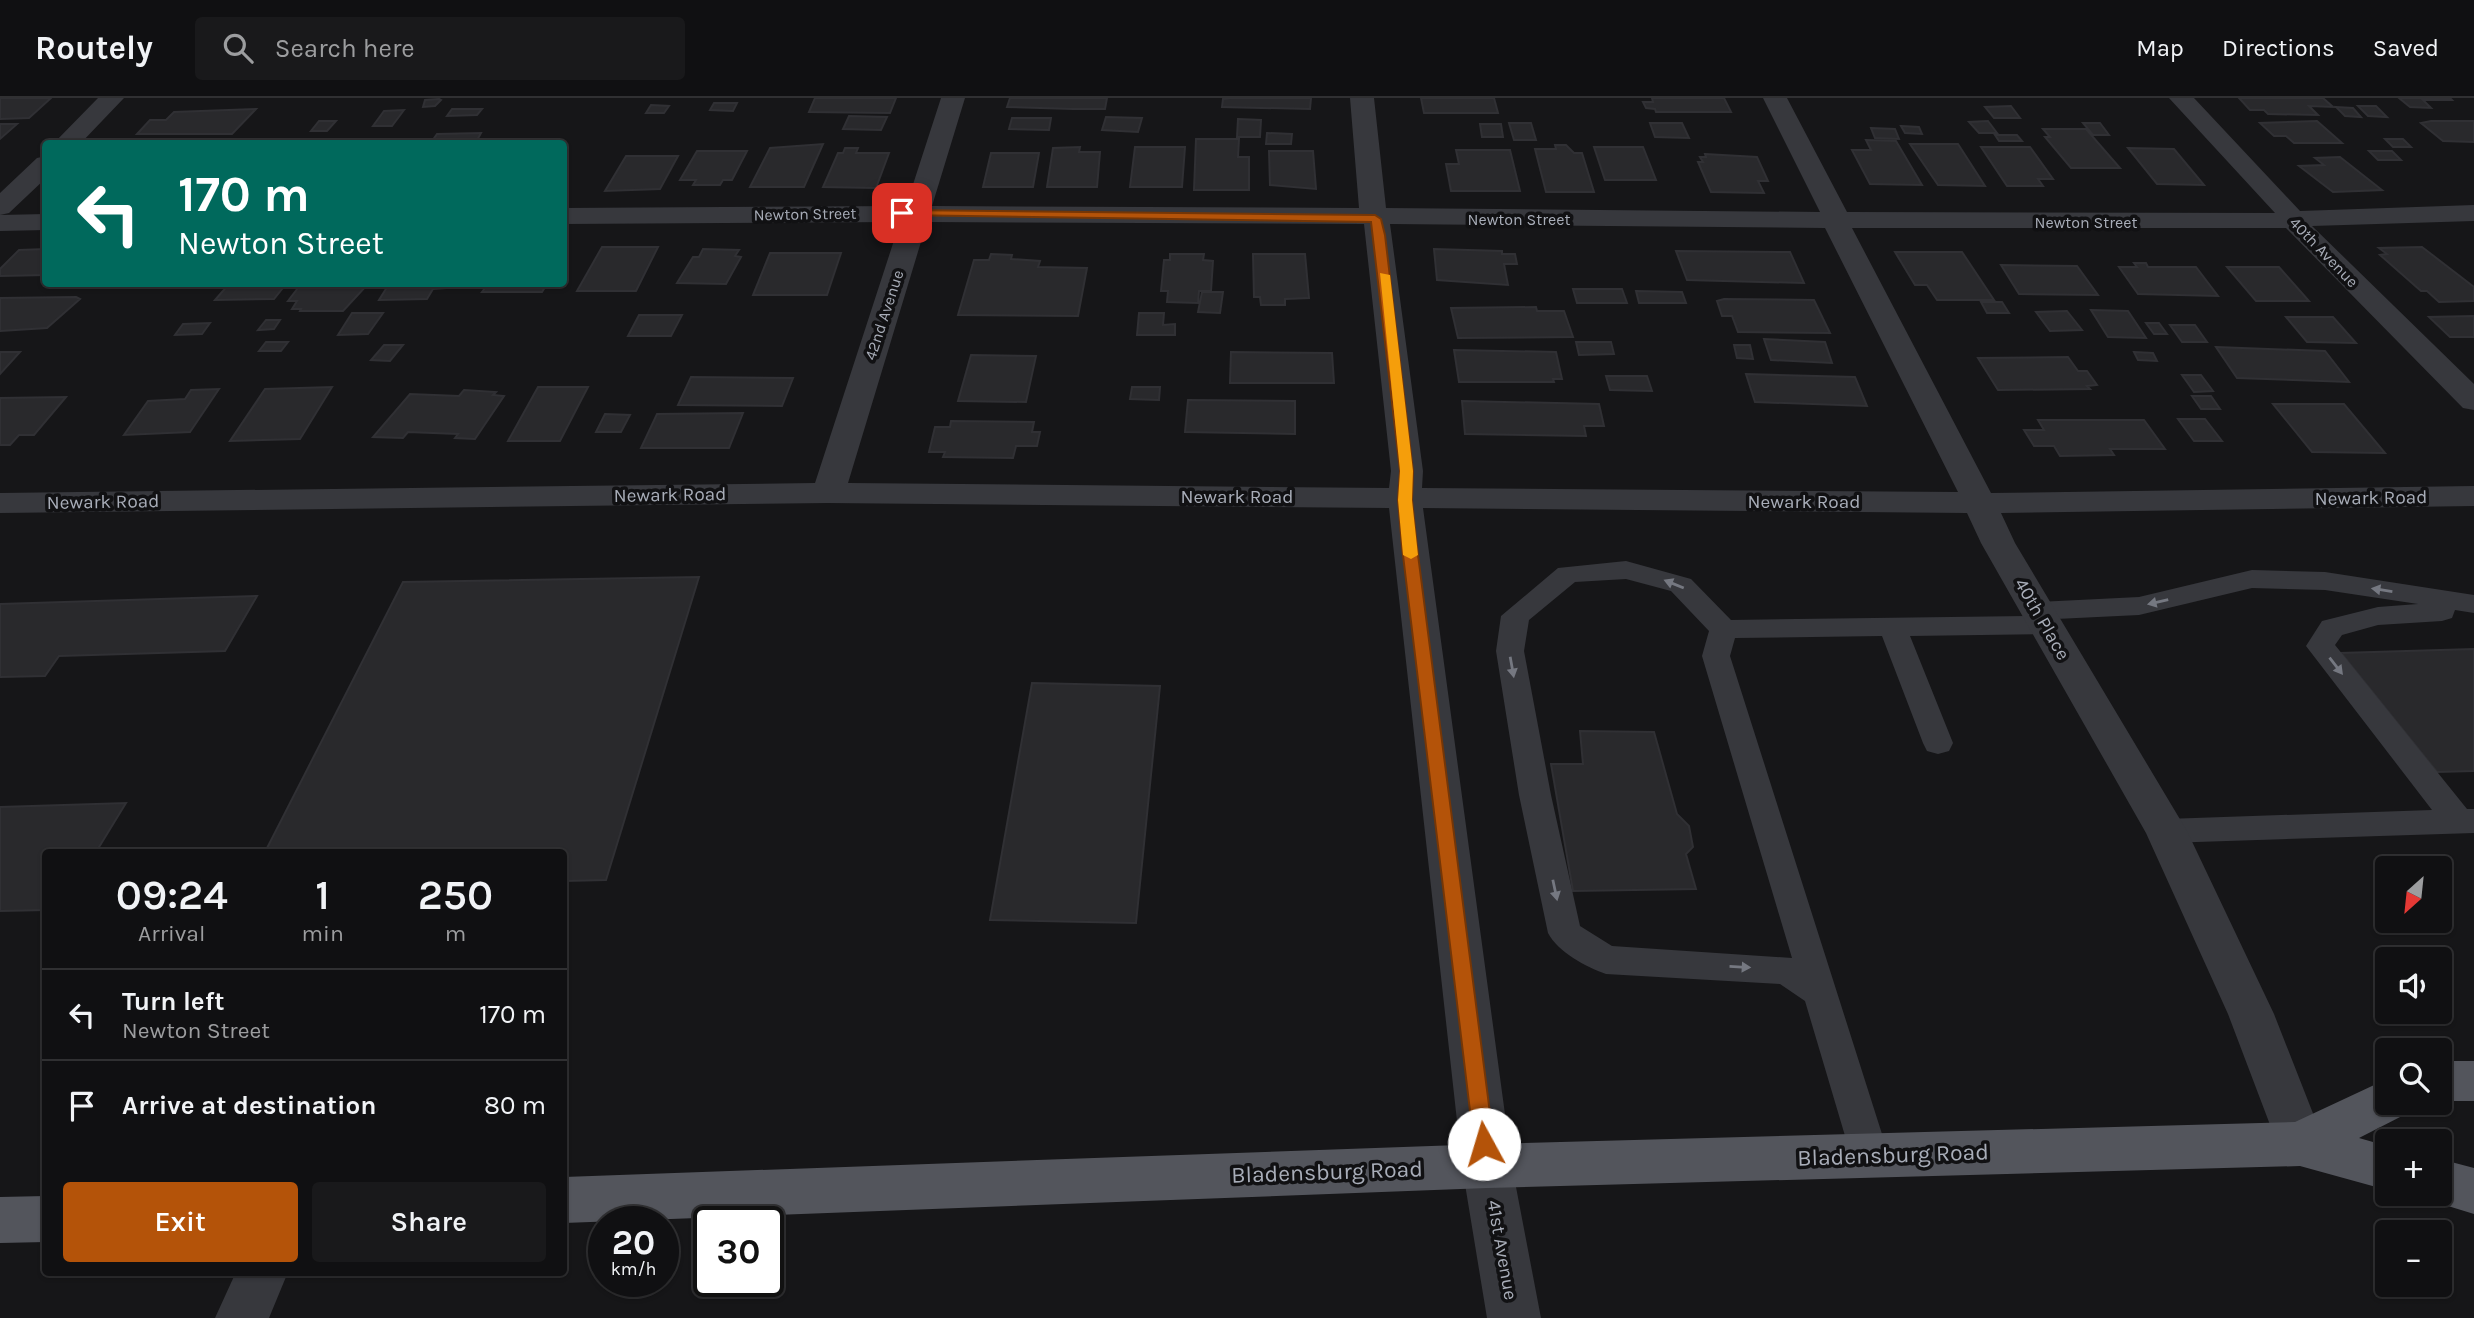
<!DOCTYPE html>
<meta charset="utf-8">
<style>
:root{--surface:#101012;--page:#19191b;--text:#f1f3f6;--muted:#9c9d9f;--line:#303032;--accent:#b45309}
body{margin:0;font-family:Karla,sans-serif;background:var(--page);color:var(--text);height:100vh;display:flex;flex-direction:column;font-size:26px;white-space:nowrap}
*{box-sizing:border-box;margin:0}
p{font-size:23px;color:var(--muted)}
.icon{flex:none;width:38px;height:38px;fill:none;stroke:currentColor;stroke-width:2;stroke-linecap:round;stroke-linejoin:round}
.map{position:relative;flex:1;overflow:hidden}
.sheet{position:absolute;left:42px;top:751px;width:525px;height:427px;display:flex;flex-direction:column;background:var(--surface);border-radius:7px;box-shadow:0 2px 5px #0004,0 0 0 2px var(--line)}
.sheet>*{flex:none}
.top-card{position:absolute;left:42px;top:42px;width:525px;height:147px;border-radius:7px;box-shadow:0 2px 5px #0004,0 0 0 2px var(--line);background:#00695c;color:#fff;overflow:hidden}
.needle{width:46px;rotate:207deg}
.buttons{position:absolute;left:2375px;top:758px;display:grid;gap:14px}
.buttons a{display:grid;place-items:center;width:77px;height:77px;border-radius:7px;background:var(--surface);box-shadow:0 2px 5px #0004,0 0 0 2px var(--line);font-size:35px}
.speed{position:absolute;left:588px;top:1108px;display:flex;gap:14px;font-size:35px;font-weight:700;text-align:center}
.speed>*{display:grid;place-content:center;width:91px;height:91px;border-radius:50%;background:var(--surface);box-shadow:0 2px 5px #0004,0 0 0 2px var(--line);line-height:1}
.speed small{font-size:18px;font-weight:400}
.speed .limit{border:4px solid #111;border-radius:10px;background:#fff;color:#111}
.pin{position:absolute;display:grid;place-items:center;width:60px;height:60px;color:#fff;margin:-30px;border-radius:14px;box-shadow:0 4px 10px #0006}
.me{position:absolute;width:77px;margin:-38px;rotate:354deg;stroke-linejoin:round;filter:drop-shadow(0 0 5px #0008)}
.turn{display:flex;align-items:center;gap:24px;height:147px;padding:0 21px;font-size:32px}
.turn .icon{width:91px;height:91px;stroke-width:2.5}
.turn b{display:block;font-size:49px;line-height:60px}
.eta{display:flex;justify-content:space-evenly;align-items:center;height:119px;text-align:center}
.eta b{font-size:42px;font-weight:600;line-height:49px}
.primary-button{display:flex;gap:14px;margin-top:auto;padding:14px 21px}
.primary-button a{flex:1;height:80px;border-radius:7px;background:var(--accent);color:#fff;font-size:28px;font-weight:600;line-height:80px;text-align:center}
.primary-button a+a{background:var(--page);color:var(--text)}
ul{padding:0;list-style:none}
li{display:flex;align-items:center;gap:21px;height:91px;padding:0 21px;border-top:2px solid var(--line)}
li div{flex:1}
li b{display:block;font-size:26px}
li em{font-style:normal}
header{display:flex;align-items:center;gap:42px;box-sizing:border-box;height:98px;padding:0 35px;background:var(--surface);border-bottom:2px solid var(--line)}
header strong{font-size:33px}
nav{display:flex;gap:38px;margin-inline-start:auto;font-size:24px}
.search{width:490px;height:63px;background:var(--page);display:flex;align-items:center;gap:18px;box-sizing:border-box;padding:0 24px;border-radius:7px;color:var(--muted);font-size:26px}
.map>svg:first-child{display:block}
</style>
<header>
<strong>Routely</strong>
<div class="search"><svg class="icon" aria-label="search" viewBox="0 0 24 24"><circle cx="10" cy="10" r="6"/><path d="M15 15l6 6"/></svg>Search here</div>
<nav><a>Map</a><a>Directions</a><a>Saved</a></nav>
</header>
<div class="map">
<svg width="2474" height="1220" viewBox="0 0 2474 1220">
<rect width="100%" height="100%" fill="#161618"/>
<path fill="#29292c" stroke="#303034" stroke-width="2" d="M0,0H51L29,20L0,21Z
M815,0H896L890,15L809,14Z
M1010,0H1107L1105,11H1073L1007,9Z
M1231,0H1311L1310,11L1222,9L1223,1Z
M1421,0H1494L1498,15H1424Z
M1652,0H1724L1731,14H1656L1655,11L1646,10L1643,4H1653Z
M2239,0H2323L2333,9L2309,8L2318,17L2268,16L2264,12H2250Z
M2399,0H2450L2452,2H2423L2431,10L2410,9Z
M439,1L441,2L435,8L423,9L425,2Z
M714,5H737L733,13L710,12Z
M651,7L669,8L664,15H646Z
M2011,8L2020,20H1994L1985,9Z
M2358,8H2376L2387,19L2368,18Z
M2336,9L2353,10L2361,19L2345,18Z
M256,11L232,36H137L150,22H166L174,14Z
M452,11H482L477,17L447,18Z
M404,12L392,28H373L384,13Z
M849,18L887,19L881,32L843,31Z
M1106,19L1142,20L1138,34L1102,32Z
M1012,20H1051L1049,32L1009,31Z
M1238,21L1261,22L1260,39H1237Z
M319,23H336L327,33H311Z
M1988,23L1997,35H1979L1969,24Z
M2317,23L2342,45H2294L2286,38H2274L2260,25Z
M2431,23H2474V44L2443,43L2421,25Z
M1509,25H1531L1536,42H1514Z
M1650,25H1682L1689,40L1655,39Z
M2083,25H2100L2109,37H2093Z
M0,26H17L0,41Z
M1480,26H1501L1503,39H1482Z
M1901,28L1919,29L1922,36L1905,35Z
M1871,30L1895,31L1899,41L1875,40Z
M2043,31H2086L2120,70H2071L2045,39H2050Z
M481,35L475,46H430L437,36Z
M1267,35L1292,36L1291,46H1266Z
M1995,37H2017L2022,43H1999Z
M1196,41H1239L1238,59H1249V92H1194Z
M2385,41H2403L2411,49H2393Z
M1866,42L1896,43L1922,87L1870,86L1852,52H1871Z
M823,46L804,89H750L770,50Z
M1910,46H1958L1985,88L1938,87Z
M1555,47H1566L1574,55H1582L1594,94H1546L1535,51H1556Z
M1080,49L1079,54H1100L1097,89H1047L1053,50Z
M1135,49H1185L1182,89H1130Z
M1594,49H1643L1656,82H1605Z
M1981,49H2030L2053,81H2038L2043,88H2007Z
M845,50H858L856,55H889L876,90L823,89L838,55H843Z
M2128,50L2174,51L2204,87L2157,86Z
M1456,52H1510L1520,93H1451L1446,66H1459Z
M697,53H747L732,82H723L720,87H693L696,82H680Z
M1269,53H1313L1316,91L1270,87Z
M2369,53H2392L2401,62H2378Z
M991,55H1039L1033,89H983Z
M1705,56L1757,59L1768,83H1758L1764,95L1711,94L1698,64H1703L1700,59H1706Z
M626,58H678L660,91L605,93Z
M2340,59L2382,92L2333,94L2299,68L2324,67L2315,60Z
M602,149H658L636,193H577Z
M2422,149L2474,189V203L2439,204L2427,193H2421L2380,157L2387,156L2379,150Z
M46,151V177L0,178V171L19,152Z
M703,151L739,152L735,158L741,159L726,186L677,185L693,159H699Z
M1434,151L1502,153V156H1515L1517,166H1504L1508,187L1437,182Z
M1676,153L1790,154L1804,185L1687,182Z
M1895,154H1962L1994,202H1937L1927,187H1915Z
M770,155H841L827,197H753Z
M991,156L1012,157L1011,161L1040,163L1038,169L1087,170L1078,218L958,217L974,162H989Z
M1170,156H1204L1203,162L1213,163L1211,193H1199L1198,205L1167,204L1168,193H1161L1164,162H1170Z
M1253,156H1305L1309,200L1285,201V207H1261L1260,199H1254Z
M2134,165H2146L2148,169H2196L2218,198L2138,196L2119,169H2137Z
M2001,167L2077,168L2098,197L2019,196Z
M2227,169H2279L2309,203H2256Z
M229,186H286L274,201L215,202Z
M301,186H368L343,213H300L301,211H292L297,203H288Z
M389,186H448L446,190L433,191L427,201L379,202Z
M488,186H547L542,194H482Z
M1573,191H1622L1627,205H1577Z
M1636,193L1682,194L1686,205H1639Z
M1202,194H1223L1220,215L1198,214Z
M76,199L80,201L47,230L0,233V200Z
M1724,201L1814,202L1830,235L1738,234L1732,218H1722L1717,203Z
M1981,204H2002L2009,215H1987Z
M1536,209L1537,213H1564L1573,239L1458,240L1451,210Z
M2091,212L2128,213L2146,240L2108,239Z
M2067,213L2082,232L2050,233L2036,214Z
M352,215H383L368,236L338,237Z
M1139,215H1164L1163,227L1175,226V237H1137Z
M639,217H682L671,238H628Z
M2474,218V239H2450L2429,219Z
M2286,219H2333L2356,245L2307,244Z
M266,222H280L274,231L258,232Z
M210,225L202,236L175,237L183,226Z
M2146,225H2159L2167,236H2154Z
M2170,227H2195L2207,244H2182Z
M1764,241L1825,244L1832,265L1771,262Z
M266,244H288L281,253H259Z
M1576,244H1611L1614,256L1579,257Z
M384,247H403L390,263L371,262Z
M1734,247H1750L1753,261L1737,260Z
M2216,249L2325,253L2349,284L2237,280Z
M1454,252L1556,254L1562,281H1553L1554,284H1459Z
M0,254H20L0,276Z
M1231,254L1332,255L1334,285H1230Z
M2134,254L2153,255L2157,263L2138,262Z
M971,257L1036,258L1026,304L958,303Z
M2068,259L2078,273H2087L2097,287L2087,288L2090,291L1998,292L1978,260Z
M1746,276L1855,279L1867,308L1755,304Z
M2182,277H2201L2213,293L2194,294Z
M1606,278H1647L1652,293L1610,292Z
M691,279L793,280L782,308L678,307Z
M332,289L300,341L230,343L265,291Z
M538,289H588L560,343H508Z
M1132,289H1160L1159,302L1130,301Z
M219,291L190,334L124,337L148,303L185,301L191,292Z
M464,292L496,294L493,297L504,298L475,341L455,340L458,336L408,334L403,340L373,339L410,296L459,298Z
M2192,298H2211L2220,311H2201Z
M66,299L34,337H19L10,347H0V300Z
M1188,302L1295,303V336L1185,334Z
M1462,303L1599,306L1604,328H1584L1586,338L1465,336Z
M2273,306H2344L2385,355L2312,354Z
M743,315L729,350H641L657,316Z
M605,316L630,317L621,334H596Z
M2178,321H2205L2222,343H2194Z
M2038,322H2144L2165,351H2110L2114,357L2060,358L2054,348H2034L2024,332H2044Z
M951,323L1034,324L1032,334H1040L1037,348H1016L1013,360L943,359L945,354H929L935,329H950Z
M699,479L606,782L564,783V754H265L403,484Z
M257,498L225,553L59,558L45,578L0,579V506Z
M2474,551V673L2437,674L2341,555Z
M1032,585L1160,588L1136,825L990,822Z
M1580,633L1654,634L1677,716L1689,728L1693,749L1686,756L1696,791L1573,793L1551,666H1583Z
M126,705L96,754H46V812L0,813V709Z"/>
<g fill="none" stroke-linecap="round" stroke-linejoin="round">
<path fill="#37383d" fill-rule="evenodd" d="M1626,463L1691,481L1731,522L2027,518L2024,513L2028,507L2038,504L2139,499L2252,472L2325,474L2474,497V515L2455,512L2452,520L2442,523L2378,527L2342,537L2335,547L2467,711H2474V735L2166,745L2155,741L2150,733L2155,725L2166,721L2432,712L2306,548L2322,523L2378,509L2418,506L2325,492L2252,490L2139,517L2056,521L2060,527L2056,534L2046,536L1910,538L1953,645L1949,653L1938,656L1927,653L1923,645L1882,538L1735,540L1730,558L1889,1058L1883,1070L1870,1075L1857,1070L1851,1058L1805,903L1780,886L1606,876C1586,869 1558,854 1548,835L1519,697L1496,553L1501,518L1558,470ZM1626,481L1671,493L1709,533L1702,558L1792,860L1612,848L1580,828L1551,697L1524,553L1529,522L1575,484Z"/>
<path fill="#37383d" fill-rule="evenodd" d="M98,0H124L80,46H53Z
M941,0H965L932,108L1359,110L1350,0H1374L1386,110L1820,114L1763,0H1787L1847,114L2275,115L2169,0H2194L2300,113L2474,107V123L2312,128L2474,286V312L2463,310L2286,130H1852L1991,395L2474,388V408L2001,415L2015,445L2187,733L2274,916L2325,1046L2317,1061L2300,1068L2283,1061L2228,916L2146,735L1981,445L1967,415L1423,410L1512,1068L1541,1220H1487L1462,1068L1389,410L828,405L0,415V395L815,385L900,124L564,126V110L906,108ZM927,124L1364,126L1391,373L1389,390L848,385ZM1390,126L1825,130L1958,394L1422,390L1423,373Z
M46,58V80L9,115L0,117V95L37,60Z
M46,116V132L0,133V117Z
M236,1174H288L269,1220H215Z"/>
<path fill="#53555c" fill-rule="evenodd" d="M2440,963H2474V1003H2440Z
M2387,981V1004H2410L2404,1017L2359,1040L2387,1048V1092L2300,1068L1487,1090L564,1125V1079L1487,1046L2295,1024Z
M2440,1061L2474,1070V1116L2422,1100L2420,1096H2440Z
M46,1098V1144L0,1145V1099Z"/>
</g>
<defs><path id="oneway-solid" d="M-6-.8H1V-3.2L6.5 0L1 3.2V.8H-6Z" transform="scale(1.75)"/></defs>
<g fill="#757881">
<use href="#oneway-solid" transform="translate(1674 486) rotate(-158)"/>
<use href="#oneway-solid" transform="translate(2382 492) rotate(-171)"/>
<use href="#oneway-solid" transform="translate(2158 504) rotate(167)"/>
<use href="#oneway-solid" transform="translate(2336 568) rotate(52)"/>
<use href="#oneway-solid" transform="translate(1512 569) rotate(80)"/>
<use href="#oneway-solid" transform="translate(1555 792) rotate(78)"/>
<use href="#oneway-solid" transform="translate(1740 869) rotate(3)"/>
</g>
<path fill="#b45309" stroke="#753606" stroke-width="2" d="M902,112L1375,117L1381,121L1385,137L1413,373L1412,402L1417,449L1494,1046L1491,1052L1484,1055L1477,1052L1474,1046L1402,449L1398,402L1400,373L1371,124L898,117V112Z"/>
<path fill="#f59e0b" d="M1380,175L1390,177L1413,373L1412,402L1418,457L1411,461L1403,457L1398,402L1400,373Z"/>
<g text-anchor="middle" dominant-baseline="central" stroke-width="7" stroke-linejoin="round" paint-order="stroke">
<g font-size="16" fill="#a8adb8" stroke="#111113">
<text transform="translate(805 116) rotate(-1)">Newton Street</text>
<text x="1519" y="121">Newton Street</text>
<text x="2086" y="124">Newton Street</text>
<text transform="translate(2324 154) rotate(46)">40th Avenue</text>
<text transform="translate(884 217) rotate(-72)">42nd Avenue</text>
</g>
<g font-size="19" fill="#a8adb8" stroke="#111113">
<text transform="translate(670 397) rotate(-1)">Newark Road</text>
<text x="1237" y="399">Newark Road</text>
<text transform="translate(2371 400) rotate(-1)">Newark Road</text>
<text transform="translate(103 404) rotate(-1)">Newark Road</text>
<text x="1804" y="404">Newark Road</text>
<text transform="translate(2042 521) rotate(60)">40th Place</text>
<text transform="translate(1502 1152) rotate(80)">41st Avenue</text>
</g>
<g font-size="23" fill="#a8adb8" stroke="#111113">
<text transform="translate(1893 1057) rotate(-2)">Bladensburg Road</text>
<text transform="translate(1327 1074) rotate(-2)">Bladensburg Road</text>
</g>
</g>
</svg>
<div class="buttons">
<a><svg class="needle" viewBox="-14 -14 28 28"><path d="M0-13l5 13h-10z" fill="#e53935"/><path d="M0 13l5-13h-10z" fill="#9c9d9f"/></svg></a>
<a><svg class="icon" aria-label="sound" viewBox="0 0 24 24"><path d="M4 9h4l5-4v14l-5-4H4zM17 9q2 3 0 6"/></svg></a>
<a><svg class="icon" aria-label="search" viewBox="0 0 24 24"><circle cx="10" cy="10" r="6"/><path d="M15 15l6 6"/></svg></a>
<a>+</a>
<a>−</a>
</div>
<div class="speed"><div>20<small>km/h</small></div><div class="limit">30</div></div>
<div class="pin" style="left:902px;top:115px;background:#d93025"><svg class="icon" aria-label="arrive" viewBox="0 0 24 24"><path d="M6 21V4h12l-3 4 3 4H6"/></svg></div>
<svg class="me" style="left:1484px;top:1046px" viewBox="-20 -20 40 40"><circle r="19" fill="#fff"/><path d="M0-13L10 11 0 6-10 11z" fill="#b45309"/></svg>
<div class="top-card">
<div class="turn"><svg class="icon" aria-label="left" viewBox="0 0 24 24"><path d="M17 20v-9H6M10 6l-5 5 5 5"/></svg><div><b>170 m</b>Newton Street</div></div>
</div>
<section class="sheet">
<div class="eta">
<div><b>09:24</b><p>Arrival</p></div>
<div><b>1</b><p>min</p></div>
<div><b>250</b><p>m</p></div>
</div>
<ul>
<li><svg class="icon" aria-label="left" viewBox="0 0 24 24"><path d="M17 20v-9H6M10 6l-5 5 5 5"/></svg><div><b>Turn left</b><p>Newton Street</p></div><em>170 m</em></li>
<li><svg class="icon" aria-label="arrive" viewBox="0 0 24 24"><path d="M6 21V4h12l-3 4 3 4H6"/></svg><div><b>Arrive at destination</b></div><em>80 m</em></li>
</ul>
<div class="primary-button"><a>Exit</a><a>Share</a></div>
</section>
</div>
